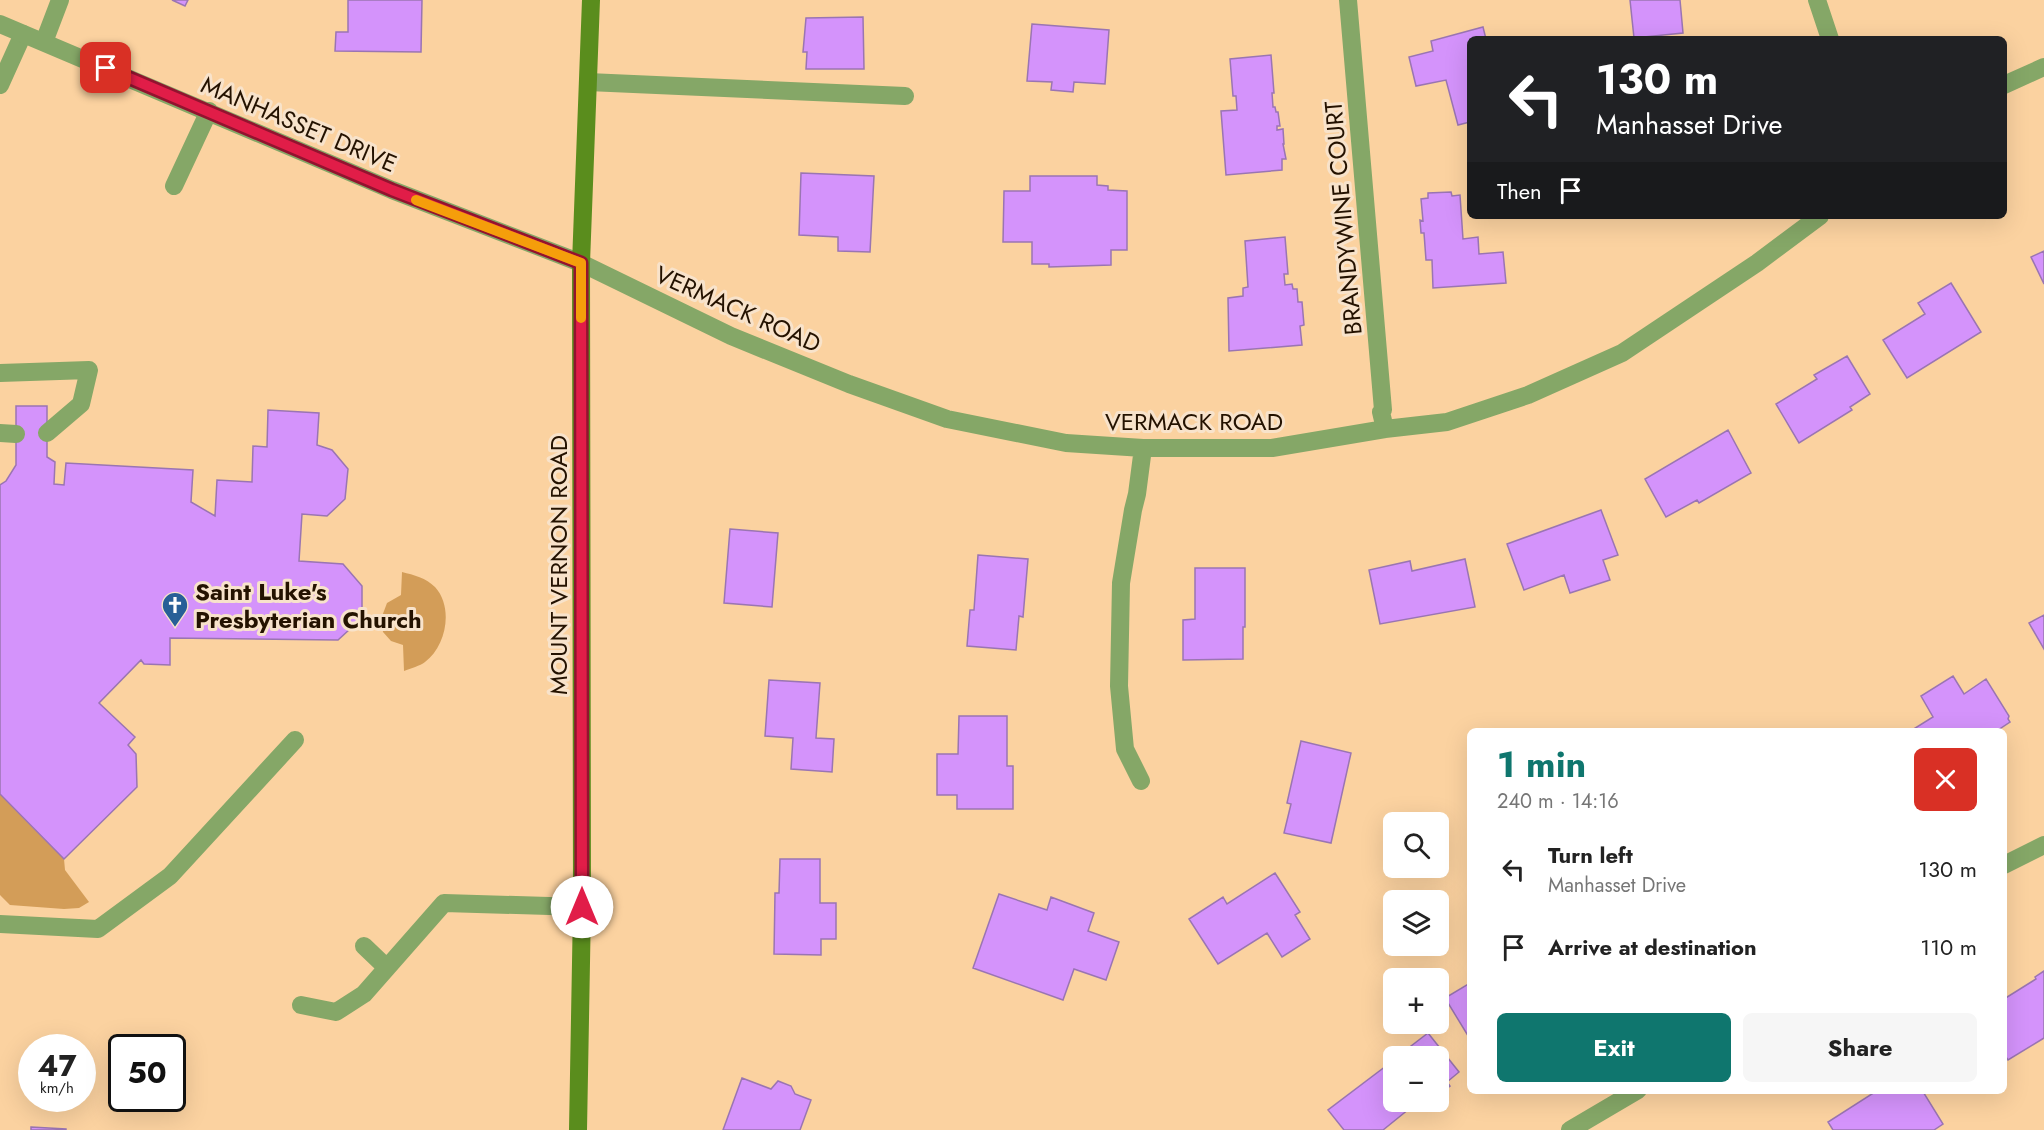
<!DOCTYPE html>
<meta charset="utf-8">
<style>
:root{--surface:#fff;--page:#f6f6f6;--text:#222;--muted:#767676;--accent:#0f766e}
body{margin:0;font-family:Jost,sans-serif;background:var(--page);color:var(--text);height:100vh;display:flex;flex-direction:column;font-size:22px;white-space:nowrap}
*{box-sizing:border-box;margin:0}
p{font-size:20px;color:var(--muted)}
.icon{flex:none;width:33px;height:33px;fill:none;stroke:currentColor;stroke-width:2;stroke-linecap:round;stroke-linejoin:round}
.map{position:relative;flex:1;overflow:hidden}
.drawer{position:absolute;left:1467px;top:728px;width:540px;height:366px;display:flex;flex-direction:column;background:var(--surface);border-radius:9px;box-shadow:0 6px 24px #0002}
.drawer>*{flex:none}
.hud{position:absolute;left:1467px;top:36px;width:540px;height:183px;border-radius:9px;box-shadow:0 6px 24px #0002;background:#202124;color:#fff;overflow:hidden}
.tools{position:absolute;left:1383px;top:812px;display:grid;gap:12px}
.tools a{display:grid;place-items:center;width:66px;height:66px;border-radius:9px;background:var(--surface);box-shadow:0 6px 24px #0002;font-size:30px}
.speed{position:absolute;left:18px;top:1034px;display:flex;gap:12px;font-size:30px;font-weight:700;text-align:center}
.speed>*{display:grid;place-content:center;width:78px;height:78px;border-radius:50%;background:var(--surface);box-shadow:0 6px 24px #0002;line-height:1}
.speed small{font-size:15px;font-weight:400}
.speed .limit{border:3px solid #111;border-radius:9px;background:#fff;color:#111}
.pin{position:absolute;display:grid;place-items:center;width:51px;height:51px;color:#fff;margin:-26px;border-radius:12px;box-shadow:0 3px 9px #0006}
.me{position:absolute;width:66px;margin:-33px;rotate:0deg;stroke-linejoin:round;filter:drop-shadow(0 0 4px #0008)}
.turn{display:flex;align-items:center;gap:21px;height:126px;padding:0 30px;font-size:27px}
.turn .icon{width:78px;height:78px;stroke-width:2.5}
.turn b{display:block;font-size:42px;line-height:51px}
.then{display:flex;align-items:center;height:57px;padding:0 30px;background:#0003;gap:12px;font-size:22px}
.round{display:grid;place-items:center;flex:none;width:63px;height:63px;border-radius:9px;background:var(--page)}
.head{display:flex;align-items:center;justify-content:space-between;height:102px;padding:0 30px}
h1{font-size:36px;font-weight:700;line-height:45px;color:var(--accent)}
.action{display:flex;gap:12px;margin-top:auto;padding:12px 30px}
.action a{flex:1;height:69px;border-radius:9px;background:var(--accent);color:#fff;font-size:24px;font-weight:700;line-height:69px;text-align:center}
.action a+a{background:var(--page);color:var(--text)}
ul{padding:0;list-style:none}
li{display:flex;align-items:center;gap:18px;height:78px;padding:0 30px}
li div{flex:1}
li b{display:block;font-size:22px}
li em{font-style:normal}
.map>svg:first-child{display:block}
</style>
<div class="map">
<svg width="2044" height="1130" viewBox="0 0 2044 1130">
<rect width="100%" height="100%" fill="#fbd2a0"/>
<path fill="#d39d58" d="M402,572C414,575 426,578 435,587C454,608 446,646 425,662C420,666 411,668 404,671L403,645L391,641L383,632L381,619L387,603L401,595Z
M0,794L64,859L65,870L89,902L79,908L64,909L10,905L0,895Z"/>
<path fill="#d493fb" stroke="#9a75b2" stroke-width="1.5" d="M172,0H188L185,6Z
M348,0H422L421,52L335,51L336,32H348Z
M1630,0H1680L1683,33L1634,38Z
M863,17L864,69H806L807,52H803L806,18Z
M1032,24L1109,30L1105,84L1074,82L1073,92L1051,90L1052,82L1027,81Z
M1483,27L1486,39H1470V122L1458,125L1446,80L1416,86L1409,57L1433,51L1431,41Z
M1271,55L1274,93H1272L1273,107H1275L1276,112H1278L1280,126H1277V130L1283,129L1284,144H1283L1286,159H1282V170L1226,175L1221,111L1237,110L1236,96H1233L1230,59Z
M801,173L874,176L870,252L838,251V237L799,235Z
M1030,176H1097V185L1108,186V190L1127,191V250H1111V265L1049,267V264H1032V242H1003L1004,191H1030Z
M1451,192L1452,196L1460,195L1463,239L1478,237L1479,254L1503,252L1506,283L1433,288L1432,260H1426L1424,233H1421L1420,220L1423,221L1421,199L1428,198V193Z
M1285,237L1288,274H1284L1285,285L1292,284L1293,289H1297L1298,302H1302L1304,325L1300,326L1302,345L1229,351L1228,298L1243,296V288L1248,287L1245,241Z
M2044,251V284L2031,257Z
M1951,283L1981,332L1907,378L1883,340L1925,314L1918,303Z
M1847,356L1870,394L1850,407L1852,410L1799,443L1776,404L1817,379L1814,375Z
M16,406H47V457L55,462L54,484L64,485L66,463L193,470L191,502L215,516L217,480L252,482L253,446L267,447L268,410L319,413L317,445L332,450L348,469L345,499L327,516L302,514L299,561L343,564L362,586V618L338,640L170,638V665L144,664L141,660L99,703L135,737L128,745L136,754L137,787L64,859L0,794V485L6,481L16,465Z
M1728,430L1751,473L1699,503L1697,500L1666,517L1645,479Z
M1601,510L1618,555L1603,560L1610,580L1570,593L1564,575L1524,590L1507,544Z
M730,529L778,533L772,607L724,603Z
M978,555L1028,559L1023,617L1019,616L1016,650L967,646L970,610H974Z
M1465,559L1475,607L1380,624L1369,570L1410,561L1412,571Z
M1195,568H1245V627H1243V659L1183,660V620L1195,619Z
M2044,615V649L2029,623Z
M1953,676L1964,694L1986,679L2009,716L2008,719L2010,722L1998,730H1912L1933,717L1921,696Z
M769,680L820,683L816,738L834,739L832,772L791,769L793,738L765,736Z
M959,716H1007V766H1013V809H957V795H937V754H958Z
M1301,741L1351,753L1331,843L1284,833L1291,804L1287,803Z
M780,859H820V903H836V939H821V955L774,954L775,893H779Z
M1275,873L1300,912L1295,915L1310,939L1282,957L1267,933L1218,964L1189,919L1223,897L1227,904Z
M999,894L1047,910L1051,897L1094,913L1088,931L1119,942L1106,980L1074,969L1063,1000L973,968Z
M2044,971V1038L2008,1060L2004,1054V999L2036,979L2035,977Z
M1470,983V1039L1445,998Z
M1428,1033L1459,1072L1447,1082L1450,1086L1438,1095V1056H1398Z
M1394,1060V1101H1431L1418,1110L1414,1105L1383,1130H1344L1328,1110Z
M742,1078L771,1089L778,1081L791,1086L795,1094L811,1100L800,1130H723Z
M1878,1090H1883L1884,1093L1889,1090H1922L1943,1124L1934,1130H1833L1828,1122Z
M31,1127L66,1129V1130H31Z"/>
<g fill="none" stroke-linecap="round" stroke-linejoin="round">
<path stroke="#85a767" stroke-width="18" d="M588,82L905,96
M0,85L23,34
M174,186L209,111
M0,373L89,370L81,404L47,433
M0,433L16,434
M0,924L98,929L170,876L295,740
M364,946L387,968
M301,1005L336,1012L364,994L444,903L582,907"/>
<path stroke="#85a767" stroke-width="18" d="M1348,0L1383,410L1381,412L1385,429
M1817,0L1830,39
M0,24L392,190L581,263L731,336L849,384L947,419L1066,443L1143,448H1272L1385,429L1447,422L1528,395L1622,353L1757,263L1820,216
M44,42L60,0
M2004,85L2044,67
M1141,781L1125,749L1119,686L1121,583L1133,510L1137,494L1143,448
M2004,865L2044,845
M1570,1130L1638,1090"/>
<path stroke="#5a8d1d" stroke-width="18" d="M578,1130L582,907L581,263L591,0"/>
</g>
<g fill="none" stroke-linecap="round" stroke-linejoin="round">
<g stroke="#92132f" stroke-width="15">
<path id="route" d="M106,68L392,190L581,263L582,907"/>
</g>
<use href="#route" stroke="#e11d48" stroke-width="10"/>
<path stroke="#f59e0b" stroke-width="10" d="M416,200L581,263V318"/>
</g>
<defs>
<g id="church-pin" transform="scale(1.35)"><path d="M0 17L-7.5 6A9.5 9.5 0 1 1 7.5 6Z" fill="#285f97" stroke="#f8e3cb"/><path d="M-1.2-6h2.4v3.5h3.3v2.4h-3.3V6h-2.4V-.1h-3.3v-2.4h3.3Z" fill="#fff"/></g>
</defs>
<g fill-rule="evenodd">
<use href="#church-pin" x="175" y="605"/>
</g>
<g text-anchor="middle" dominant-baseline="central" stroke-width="6" stroke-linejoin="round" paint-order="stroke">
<g font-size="24" fill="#241200" stroke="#f8e3cb">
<text transform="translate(299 124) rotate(23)">MANHASSET DRIVE</text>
<text transform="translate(1343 218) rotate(-95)">BRANDYWINE COURT</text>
<text transform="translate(738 309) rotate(24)">VERMACK ROAD</text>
<text x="1194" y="421">VERMACK ROAD</text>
<text transform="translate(558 565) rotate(-90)">MOUNT VERNON ROAD</text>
</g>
<g font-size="24" font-weight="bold" fill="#241200" stroke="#f8e3cb" text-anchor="start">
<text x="195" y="591">Saint Luke's<tspan x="195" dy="28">Presbyterian Church</tspan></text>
</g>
</g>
</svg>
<div class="tools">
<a><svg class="icon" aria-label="search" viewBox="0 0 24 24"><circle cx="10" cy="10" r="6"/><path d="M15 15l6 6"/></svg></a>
<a><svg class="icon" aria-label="layers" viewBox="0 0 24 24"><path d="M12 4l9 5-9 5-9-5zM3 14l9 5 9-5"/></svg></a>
<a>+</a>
<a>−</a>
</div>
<div class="speed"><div>47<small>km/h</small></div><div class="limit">50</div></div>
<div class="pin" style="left:106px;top:68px;background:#d93025"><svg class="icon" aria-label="arrive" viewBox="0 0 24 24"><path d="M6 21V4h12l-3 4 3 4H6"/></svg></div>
<svg class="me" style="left:582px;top:907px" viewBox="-20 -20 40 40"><circle r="19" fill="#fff"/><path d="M0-13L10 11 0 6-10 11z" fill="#e11d48"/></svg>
<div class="hud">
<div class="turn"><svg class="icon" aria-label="left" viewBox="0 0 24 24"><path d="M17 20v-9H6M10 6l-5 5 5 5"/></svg><div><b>130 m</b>Manhasset Drive</div></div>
<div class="then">Then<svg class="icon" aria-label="arrive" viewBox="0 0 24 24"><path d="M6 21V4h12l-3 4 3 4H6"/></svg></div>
</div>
<section class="drawer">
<div class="head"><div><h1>1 min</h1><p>240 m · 14:16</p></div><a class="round" style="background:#d93025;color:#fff"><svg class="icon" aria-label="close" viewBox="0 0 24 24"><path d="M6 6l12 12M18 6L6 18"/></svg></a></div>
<ul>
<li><svg class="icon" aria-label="left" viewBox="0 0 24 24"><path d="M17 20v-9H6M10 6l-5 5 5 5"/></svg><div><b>Turn left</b><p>Manhasset Drive</p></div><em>130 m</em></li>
<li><svg class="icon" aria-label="arrive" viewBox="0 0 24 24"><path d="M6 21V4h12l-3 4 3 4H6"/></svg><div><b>Arrive at destination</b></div><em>110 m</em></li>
</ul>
<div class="action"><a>Exit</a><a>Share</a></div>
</section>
</div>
